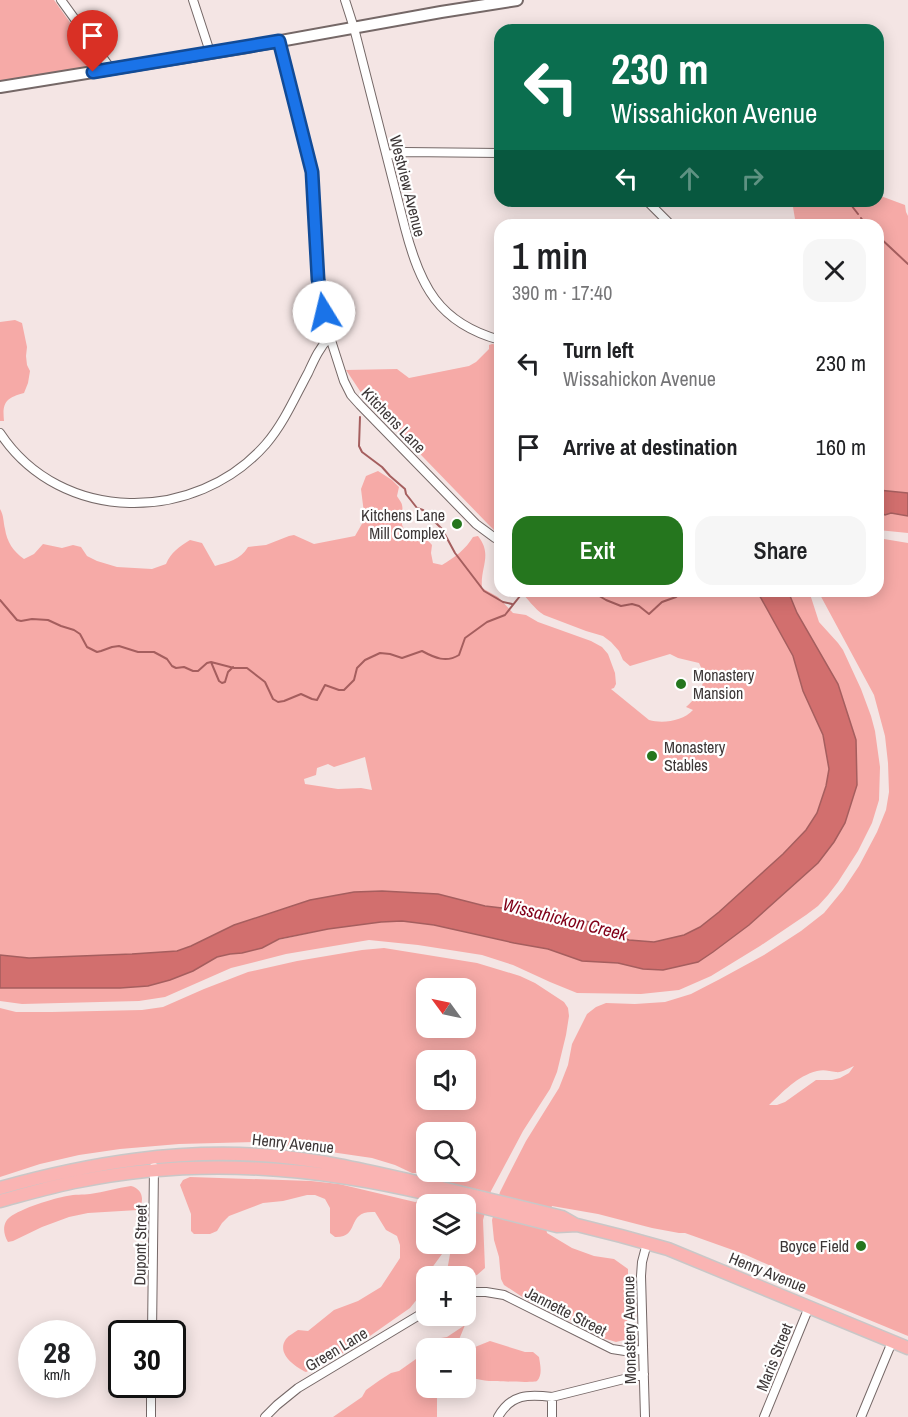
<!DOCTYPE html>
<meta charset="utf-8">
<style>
:root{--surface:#fff;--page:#f6f6f6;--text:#202124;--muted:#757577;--accent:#25761e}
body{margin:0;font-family:"Archivo Narrow",sans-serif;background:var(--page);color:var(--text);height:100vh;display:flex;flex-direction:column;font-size:22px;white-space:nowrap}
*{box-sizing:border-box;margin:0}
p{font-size:20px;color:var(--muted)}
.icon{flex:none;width:33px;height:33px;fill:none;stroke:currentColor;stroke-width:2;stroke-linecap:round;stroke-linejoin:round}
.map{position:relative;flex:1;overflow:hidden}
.panel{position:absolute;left:494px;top:219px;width:390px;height:378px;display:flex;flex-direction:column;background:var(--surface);border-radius:18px;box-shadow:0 3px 15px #0003}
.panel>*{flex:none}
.top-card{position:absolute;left:494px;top:24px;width:390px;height:183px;border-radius:18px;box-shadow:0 3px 15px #0003;background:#0b6e4f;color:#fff;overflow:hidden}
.needle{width:39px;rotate:303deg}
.fabs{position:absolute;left:416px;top:978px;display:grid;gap:12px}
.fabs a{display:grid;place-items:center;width:60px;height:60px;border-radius:12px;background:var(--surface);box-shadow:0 3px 15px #0003;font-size:30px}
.speed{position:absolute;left:18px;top:1320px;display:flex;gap:12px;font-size:30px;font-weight:700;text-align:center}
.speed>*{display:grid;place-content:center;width:78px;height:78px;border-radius:50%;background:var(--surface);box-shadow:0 3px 15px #0003;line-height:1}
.speed small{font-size:15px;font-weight:400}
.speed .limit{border:3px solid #111;border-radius:9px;background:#fff;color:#111}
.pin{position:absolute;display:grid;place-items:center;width:51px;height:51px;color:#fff;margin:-62px -26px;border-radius:50% 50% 50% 0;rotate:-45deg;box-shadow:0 0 6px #0007}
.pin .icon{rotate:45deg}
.me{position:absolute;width:66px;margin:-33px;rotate:351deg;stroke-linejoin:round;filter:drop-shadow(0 0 4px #0008)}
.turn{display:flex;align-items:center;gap:21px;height:126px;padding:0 18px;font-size:27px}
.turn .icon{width:78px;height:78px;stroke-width:2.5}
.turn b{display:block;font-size:42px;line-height:51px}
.lanes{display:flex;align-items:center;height:57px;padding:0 18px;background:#0003;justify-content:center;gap:30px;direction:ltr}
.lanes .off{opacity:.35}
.round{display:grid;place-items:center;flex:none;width:63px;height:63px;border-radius:18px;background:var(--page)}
.headline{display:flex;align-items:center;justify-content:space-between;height:102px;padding:0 18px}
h1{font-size:36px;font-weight:600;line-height:45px}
.action{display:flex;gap:12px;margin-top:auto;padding:12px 18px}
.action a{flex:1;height:69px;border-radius:18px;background:var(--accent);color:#fff;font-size:24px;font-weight:600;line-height:69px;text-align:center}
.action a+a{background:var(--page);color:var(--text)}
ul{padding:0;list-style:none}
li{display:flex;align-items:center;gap:18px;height:84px;padding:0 18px}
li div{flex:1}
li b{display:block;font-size:22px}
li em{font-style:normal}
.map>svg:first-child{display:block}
</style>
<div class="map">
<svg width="908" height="1417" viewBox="0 0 908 1417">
<rect width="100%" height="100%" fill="#f4e5e4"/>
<path fill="#f6aaa7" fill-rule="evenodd" d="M0,0H54L89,49L93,60L92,65L88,69L0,83Z
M878,195L905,205L906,212L908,216V493L878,490V225H796L793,207L786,201H878Z
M15,320L22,323L27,347L26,356L27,365L30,371L28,383L24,393C6,398 2,402 4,421H0V322Z
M492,344L500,345L499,533L496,532L486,522L362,394L346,370L397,369L409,378L469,366L476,362L489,349V345Z
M378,471L392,480L399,487L397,496C398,498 402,503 402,505C404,513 399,522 404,529C411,540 422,532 432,545L431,553L433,563L442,565C454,558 466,549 473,537L478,536C493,555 480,567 482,588L498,597L513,613L526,615L538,622L591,641L602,647L608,654L615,673L616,684L614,688L611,689L649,720C663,724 683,721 693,710L686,707C700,694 709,682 699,663L678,658L670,654L630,666L623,660L619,651L611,642L603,636L586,631L544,615C534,609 528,598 519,591H757L793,656L803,691L823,735L829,769L826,786L817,813L806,830L783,854L719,912L700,927L684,936L654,942L629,940L610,933L590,922L570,918L548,916L502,908L485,906L438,894L382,891L354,892L310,900L234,925L191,946L177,951L132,954L29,958L0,955V509C4,516 3,521 5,529C7,542 13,551 24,559L34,554L43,544L62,548L73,545L81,547L87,556L97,561L117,567L152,569L166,564C171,552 179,547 190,540L202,543L215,566C228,562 240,560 248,547L266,545L289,536L294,535L314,544L355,536L363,522L364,513L361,489L366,476ZM365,757L372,790L361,788L338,789L305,784L304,779L316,775L317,768L328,764L334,767Z
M891,513L908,516V533L878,530V515L882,516Z
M878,538L908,543V1336L768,1278L780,1270L744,1254L685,1233H679L652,1228L598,1214L552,1206L546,1228L547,1233L572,1248L594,1256L614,1259L628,1269V1275L624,1288L625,1305L624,1313L627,1318L628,1337L624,1340L616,1342L603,1338L571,1320L527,1300L504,1285L501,1279L499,1257L494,1240L492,1220L500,1192L508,1176L526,1141L559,1088L568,1065L572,1044L587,1014L596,1007L606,1003L635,1004L665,1002L691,994L720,979L764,955L801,931L824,913L843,890L859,866L877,832L886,810L889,792L888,763L885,736L874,695L818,591H878ZM854,1066L849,1073L840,1078L832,1080H816L785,1102L777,1105H769C783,1092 797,1076 817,1071C824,1069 829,1071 836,1072C841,1073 849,1068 854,1066Z
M788,591H809L819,622L838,643L843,650L861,689L871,716L875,731L880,767L879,800L872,823L858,851L838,882L828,895L818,906L806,915L760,946L711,976L679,990L641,994L577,993L550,982L513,965L482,955L418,945L369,940L286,954L231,968L165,997L139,1001L22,1004L0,1001V988H120L148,986L170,980L193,971L217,957L230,954L242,953L262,948L278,940L328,929L381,922L402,921L434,925L514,943L548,949L583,961L618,963L643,969L749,925L818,863L845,823L857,785L856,740L838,684L797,613Z
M384,948L477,963L520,976L535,983L564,1002L568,1008L569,1016L566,1035L557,1072L550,1089L523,1131L491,1191L483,1220L485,1268L477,1275L465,1278V1276H449L447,1271L450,1254H442L426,1276L422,1293L410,1308L357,1345L323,1364L306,1372C294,1366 276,1353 286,1339C289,1335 294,1333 298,1330L308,1331L334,1310L358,1301L381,1287L400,1258V1245L397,1236L386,1230L375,1212C345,1210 361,1238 335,1237L330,1233V1208L325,1199L315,1195H307L283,1201L263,1203L250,1208L229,1216L222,1223L217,1231L210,1234H194L191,1231V1214L180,1185L183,1180L190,1177L311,1181L339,1184L415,1202L421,1201L427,1176L420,1173H412L395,1165L372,1158L276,1144L255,1142L179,1144L120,1149L79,1155L40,1164L0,1177V1008L16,1012H52L142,1010L163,1007L204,989L248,972L297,961L362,950ZM426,988H465V1028H426ZM426,1060H465V1100H426ZM426,1132H465V1172H426ZM426,1204H465V1244H426Z
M131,1186C143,1189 145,1201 138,1210L88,1213L69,1217L42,1227L13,1241L8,1242C3,1234 2,1223 10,1217C20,1209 54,1198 67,1196C75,1194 83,1195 90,1194C104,1192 117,1188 131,1186Z
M465,1325L458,1342L459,1344L475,1347L490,1341L525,1352H533L539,1357C540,1364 543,1375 537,1381C534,1383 496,1381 489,1381C480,1380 474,1377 465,1380V1348H426V1388H441L437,1390V1417H333L362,1397L366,1390L380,1380L391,1373L399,1371L416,1359L425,1348L441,1338L447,1337Z"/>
<path fill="#d26f6e" stroke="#a55e5e" stroke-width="1.5" d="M878,490L908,493V516L891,513L885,515L878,512Z
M757,591H788L797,613L838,684L856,740L857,785L845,823L834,842L818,863L749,925L713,952L698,962L663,970L643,969L618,963L582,961L548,949L514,943L434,925L402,921L381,922L328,929L279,939L262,948L242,953L230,954L217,957L193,971L170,980L148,986L120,988H0V955L29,958L132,954L177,951L191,946L234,925L310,900L354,892L382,891L438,894L485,906L502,908L548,916L570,918L590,922L610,933L629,940L654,942L684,935L700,927L719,912L783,854L806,830L817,813L826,786L829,769L823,735L803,691L793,656Z"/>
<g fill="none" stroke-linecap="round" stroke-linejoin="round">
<path stroke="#a55e5e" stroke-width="2" d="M848,201L858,214
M861,218L866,225
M878,236L908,264
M360,417L359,446L362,452L382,467L390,476L405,489L406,494L417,508L423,510L442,529L455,553L484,591L503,602L512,604
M591,591L606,600L621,606L632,604L639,606L649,614L662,602L676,597L684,591
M0,600L17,620L21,621L32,619L48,620L61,626L74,630L80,634L87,647L97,652L101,651L112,647L119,646L138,652H154L167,659L172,666L176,668L184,667L193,671H198L207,663L211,662L234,668H247L265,682L273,699L278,702L284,701L301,694L312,699L317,700L325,685L339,690H344L354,680L357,668L365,660L380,653L390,654L402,658L422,651C435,658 446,663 459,655L465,638L487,622L505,615L524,591
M211,662L219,681L222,683L225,682L228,672L233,667"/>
<g stroke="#756867" stroke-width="10">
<path id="street" d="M61,0L111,69
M193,0L210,52
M345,0L354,28L405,228C420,285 438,323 500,340
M279,41L312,172L319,279L328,331L344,381L351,395L360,405L476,524L495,538L500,539
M387,155L405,152L500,153
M647,201L671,225
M0,433C61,525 196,524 266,444C284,423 295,397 308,373C314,360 319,348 329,338
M465,1292H486L504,1295L612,1349L625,1351L643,1350
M152,1334L154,1167
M552,1397V1417
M151,1417V1384
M265,1417L277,1405L298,1388L426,1311
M498,1417C511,1394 528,1394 552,1397L644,1374
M645,1417L641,1276L642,1262L647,1243
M764,1417L809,1307
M861,1417L892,1342"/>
</g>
<g stroke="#756867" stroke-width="14">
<path id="secondary" d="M0,87L247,47L441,12L517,0"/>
</g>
<g stroke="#c9c7c7" stroke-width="15">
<path id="primary" d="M0,1188C89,1163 180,1148 274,1156C324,1160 372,1172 421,1183C468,1194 515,1206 562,1217L576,1225
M0,1201C26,1194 53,1186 80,1181C168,1163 259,1164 348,1178C419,1189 488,1209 557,1226L577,1225L621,1236L668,1249L908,1348"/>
</g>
<use href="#street" stroke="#fff" stroke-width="8"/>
<use href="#secondary" stroke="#fff" stroke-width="10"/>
<use href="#primary" stroke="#fab4b3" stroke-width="12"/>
</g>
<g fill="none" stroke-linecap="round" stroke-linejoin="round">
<g stroke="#114b97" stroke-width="15">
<path id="route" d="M93,72L279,41L312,172L318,279L324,312"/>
</g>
<use href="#route" stroke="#1a73e8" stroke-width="10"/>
</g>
<g fill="#25761e" stroke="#fff" stroke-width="2">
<circle cx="457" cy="524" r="6"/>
<circle cx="681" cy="684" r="6"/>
<circle cx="652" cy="756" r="6"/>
<circle cx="861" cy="1246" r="6"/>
</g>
<g text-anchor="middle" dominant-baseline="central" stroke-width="4.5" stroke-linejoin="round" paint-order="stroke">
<g font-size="16" fill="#3d3737" stroke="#fff">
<text transform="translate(408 186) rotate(76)">Westview Avenue</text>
<text transform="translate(394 420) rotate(46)">Kitchens Lane</text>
<text transform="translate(293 1143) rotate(6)">Henry Avenue</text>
<text transform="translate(140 1245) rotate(-89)">Dupont Street</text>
<text transform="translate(768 1272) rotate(22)">Henry Avenue</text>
<text transform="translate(566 1311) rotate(27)">Jannette Street</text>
<text transform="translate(629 1330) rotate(-91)">Monastery Avenue</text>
<text transform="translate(336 1349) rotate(-31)">Green Lane</text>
<text transform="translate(774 1357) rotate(-68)">Maris Street</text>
</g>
<g font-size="16" fill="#3d3737" stroke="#fff" text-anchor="end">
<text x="445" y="515">Kitchens Lane<tspan x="445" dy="18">Mill Complex</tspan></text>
<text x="693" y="675" text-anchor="start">Monastery<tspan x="693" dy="18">Mansion</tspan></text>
<text x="664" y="747" text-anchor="start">Monastery<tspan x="664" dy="18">Stables</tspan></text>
<text x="849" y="1246">Boyce Field</text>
</g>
<g font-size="18" font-style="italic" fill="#820019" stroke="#fff">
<text transform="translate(565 919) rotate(14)">Wissahickon Creek</text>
</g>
</g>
</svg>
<div class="fabs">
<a><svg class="needle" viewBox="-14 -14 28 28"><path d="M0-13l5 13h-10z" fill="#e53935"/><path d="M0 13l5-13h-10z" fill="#757577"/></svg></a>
<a><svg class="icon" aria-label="sound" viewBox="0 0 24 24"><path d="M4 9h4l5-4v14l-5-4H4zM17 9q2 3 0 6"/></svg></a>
<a><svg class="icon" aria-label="search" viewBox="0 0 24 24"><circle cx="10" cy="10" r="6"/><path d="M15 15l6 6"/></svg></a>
<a><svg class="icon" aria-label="layers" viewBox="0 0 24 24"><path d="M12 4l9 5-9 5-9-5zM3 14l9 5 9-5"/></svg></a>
<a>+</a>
<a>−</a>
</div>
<div class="speed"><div>28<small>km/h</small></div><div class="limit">30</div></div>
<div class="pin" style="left:93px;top:72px;background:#d93025"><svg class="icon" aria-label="arrive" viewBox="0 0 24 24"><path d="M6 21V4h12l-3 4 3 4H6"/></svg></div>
<svg class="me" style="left:324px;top:312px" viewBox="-20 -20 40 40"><circle r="19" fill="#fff"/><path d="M0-13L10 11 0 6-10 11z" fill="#1a73e8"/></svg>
<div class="top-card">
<div class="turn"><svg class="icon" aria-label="left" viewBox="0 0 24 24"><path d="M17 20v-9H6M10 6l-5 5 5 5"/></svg><div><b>230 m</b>Wissahickon Avenue</div></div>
<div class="lanes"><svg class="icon" aria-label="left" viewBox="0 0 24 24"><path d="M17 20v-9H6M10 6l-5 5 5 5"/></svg><svg class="icon off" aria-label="ahead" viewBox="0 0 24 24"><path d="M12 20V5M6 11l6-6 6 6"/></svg><svg class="icon off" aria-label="right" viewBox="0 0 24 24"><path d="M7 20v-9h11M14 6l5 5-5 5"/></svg></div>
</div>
<section class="panel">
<div class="headline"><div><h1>1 min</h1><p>390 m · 17:40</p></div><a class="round"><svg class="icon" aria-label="close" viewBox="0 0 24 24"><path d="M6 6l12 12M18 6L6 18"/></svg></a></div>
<ul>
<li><svg class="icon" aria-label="left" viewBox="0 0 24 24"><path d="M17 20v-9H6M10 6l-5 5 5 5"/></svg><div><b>Turn left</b><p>Wissahickon Avenue</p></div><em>230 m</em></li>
<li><svg class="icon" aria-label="arrive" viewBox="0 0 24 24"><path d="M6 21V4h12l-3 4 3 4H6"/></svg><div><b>Arrive at destination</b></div><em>160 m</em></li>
</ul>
<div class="action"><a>Exit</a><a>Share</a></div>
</section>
</div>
